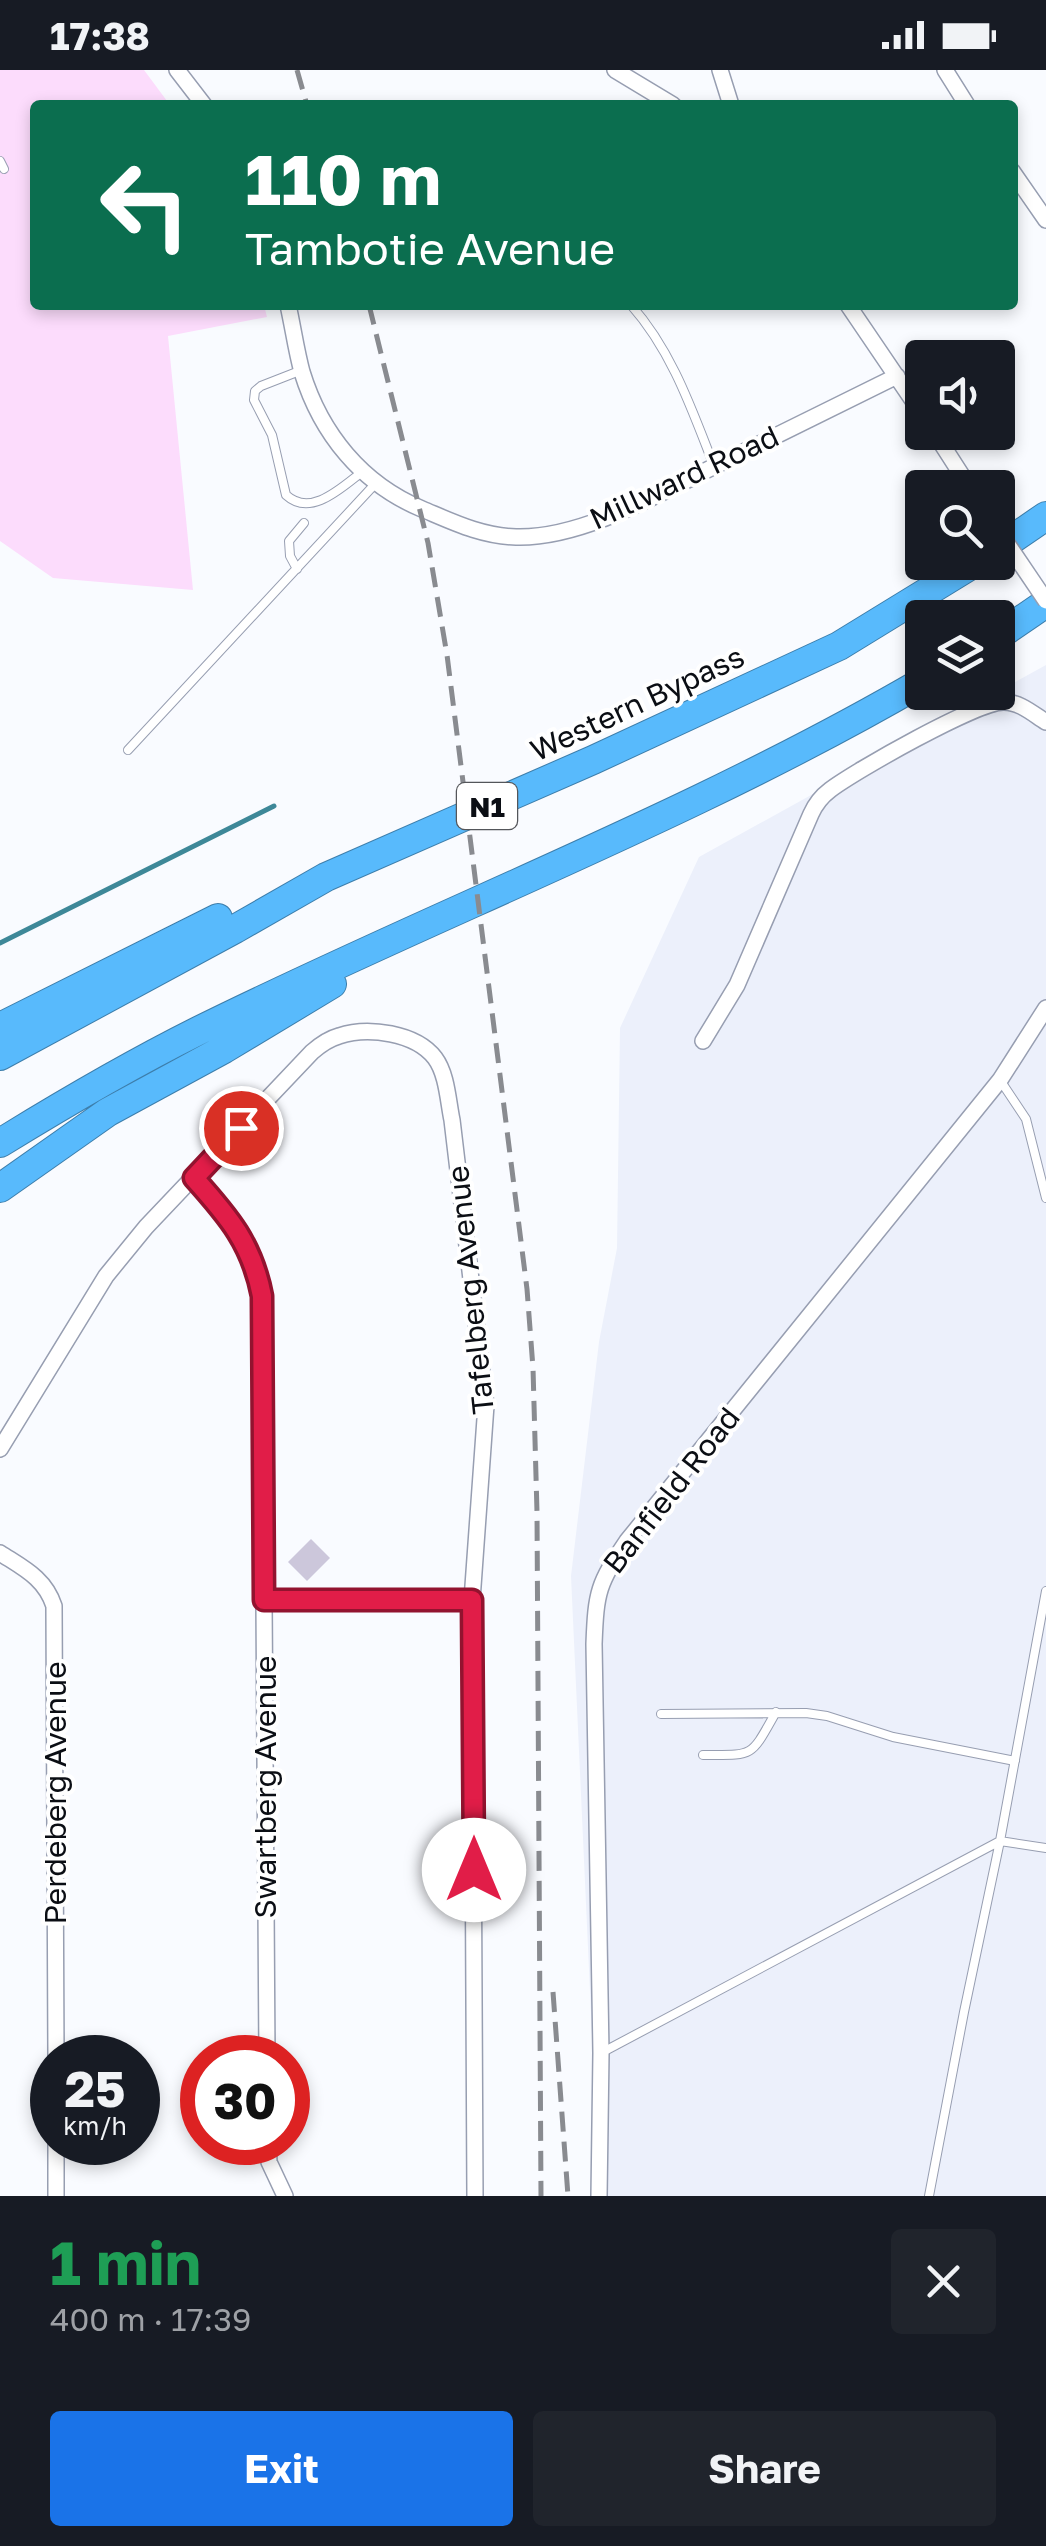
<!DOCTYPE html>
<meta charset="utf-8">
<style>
:root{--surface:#171b24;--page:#20242c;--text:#f1f3f6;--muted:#9ea1a6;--accent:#1a73e8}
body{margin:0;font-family:"Golos Text",sans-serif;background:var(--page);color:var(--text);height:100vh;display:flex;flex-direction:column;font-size:38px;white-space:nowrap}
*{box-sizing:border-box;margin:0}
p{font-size:32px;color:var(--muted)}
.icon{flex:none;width:55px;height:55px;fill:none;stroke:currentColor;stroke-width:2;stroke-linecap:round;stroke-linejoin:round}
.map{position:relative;height:2126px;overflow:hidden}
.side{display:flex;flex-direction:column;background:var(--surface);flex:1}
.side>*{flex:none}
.guide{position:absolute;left:30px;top:30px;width:988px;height:210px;border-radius:10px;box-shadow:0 5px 15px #0003;background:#0b6e4f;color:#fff;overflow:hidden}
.tools{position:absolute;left:905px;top:270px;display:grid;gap:20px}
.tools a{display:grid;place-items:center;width:110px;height:110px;border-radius:10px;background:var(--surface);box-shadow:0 5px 15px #0003;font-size:50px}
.speed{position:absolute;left:30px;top:1965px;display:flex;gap:20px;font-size:50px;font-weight:700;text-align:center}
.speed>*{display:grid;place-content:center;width:130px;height:130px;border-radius:50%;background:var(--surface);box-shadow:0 5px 15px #0003;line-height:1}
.speed small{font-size:25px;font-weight:400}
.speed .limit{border:15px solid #d22;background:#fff;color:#111}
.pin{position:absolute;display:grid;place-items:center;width:85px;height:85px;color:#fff;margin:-42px;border:5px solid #fff;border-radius:50%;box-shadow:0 2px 10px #0007}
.me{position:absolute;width:110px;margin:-55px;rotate:0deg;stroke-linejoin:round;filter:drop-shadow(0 0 8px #0008)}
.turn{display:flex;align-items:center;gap:35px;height:210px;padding:0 50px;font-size:45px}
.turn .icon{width:130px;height:130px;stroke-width:2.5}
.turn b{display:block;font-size:70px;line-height:85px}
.round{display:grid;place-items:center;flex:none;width:105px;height:105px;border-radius:10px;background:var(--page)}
.head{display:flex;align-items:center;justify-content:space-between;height:170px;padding:0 50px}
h1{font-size:60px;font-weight:700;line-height:75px;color:#1e9e55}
.cta{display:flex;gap:20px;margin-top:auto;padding:20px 50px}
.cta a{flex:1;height:115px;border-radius:10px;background:var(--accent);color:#fff;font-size:40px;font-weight:700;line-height:115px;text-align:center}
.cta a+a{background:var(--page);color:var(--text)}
.status{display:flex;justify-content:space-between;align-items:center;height:70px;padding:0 50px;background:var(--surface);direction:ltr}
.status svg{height:28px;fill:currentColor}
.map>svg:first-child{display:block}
</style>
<div class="status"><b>17:38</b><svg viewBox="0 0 49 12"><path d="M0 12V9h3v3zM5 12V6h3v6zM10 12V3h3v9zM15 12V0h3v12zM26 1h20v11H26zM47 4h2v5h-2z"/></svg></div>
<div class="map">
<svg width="1046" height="2126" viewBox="0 0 1046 2126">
<rect width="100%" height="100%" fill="#f9fbff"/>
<path fill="#ecf0fb" d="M1046,595V2126H593V1987L571,1506L599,1272L617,1178L620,958L699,787Z"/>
<path fill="#fcdcfc" d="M0,0H144L170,35H35V235H264L267,247L168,266L193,520L53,508L0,471Z"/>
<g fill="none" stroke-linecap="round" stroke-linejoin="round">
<path stroke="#3e8898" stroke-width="5" d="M0,873L274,736"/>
</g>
<path fill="#ccc7db" d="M311,1469L330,1488L307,1511L288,1492Z"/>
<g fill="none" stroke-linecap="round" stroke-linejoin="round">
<g stroke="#979eb1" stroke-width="10">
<path id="lane" d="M0,91L4,99
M631,235C672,281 692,340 714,396
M302,300L261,316L255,321L254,330L272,365L286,425C311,448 342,417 362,402
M297,499L290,486L289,471L304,453
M128,680L376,413
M1000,1010L1026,1049L1046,1128
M661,1644L806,1643L827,1646L893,1667L1015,1691
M703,1685C755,1685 750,1688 776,1642
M601,1983L1000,1771L1046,1778
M929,2126L964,1942L1000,1771L1046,1521"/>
</g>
<g stroke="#979eb1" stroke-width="18">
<path id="street" d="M177,0L204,35
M615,0L673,35
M720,0L731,35
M945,0L967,35
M1012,101L1046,150
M288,235C293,257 296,280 302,302C321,364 362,414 422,439C453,452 481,466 516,467C582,469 662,422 721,393C780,364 839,335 897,306
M848,235L922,344
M934,362L970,418
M703,971L737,915L811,744C815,735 822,726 830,720C855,701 978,631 1004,632C1020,632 1033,644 1046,652
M194,1107C229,1146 252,1174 262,1226L267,1988
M0,1379L106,1206L146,1157L312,982C320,975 328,969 339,966C368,956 416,963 435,988C447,1004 448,1031 452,1050L486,1335L472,1530L475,2126
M0,1483C23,1498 45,1508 54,1536L56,1988
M264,1530H472
M56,2072V2126
M268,2072L269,2092L285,2126
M599,2126L601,1983L594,1574C596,1521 598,1514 627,1471L1000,1010L1046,938"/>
</g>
<g stroke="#3d7eab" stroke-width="30">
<path id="highway" d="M998,479L1046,446
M998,566L1046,533
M0,957L218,848
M0,986L235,859L326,807L593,690L839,576L976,492
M0,1073C65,1033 130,995 198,961C438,842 690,747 922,612
M0,1118L108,1042L224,979L332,914"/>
</g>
<use href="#lane" stroke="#fff" stroke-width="8"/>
<use href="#street" stroke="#fff" stroke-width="15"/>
<use href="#highway" stroke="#58bafc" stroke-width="28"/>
<path stroke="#898b90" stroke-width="5" stroke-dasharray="20 10" stroke-linecap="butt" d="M297,0L307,35
M369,235L428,473L447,585L527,1219L533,1298L537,1442L541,2126
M553,1922L568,2126"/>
<g stroke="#979eb1" stroke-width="18" stroke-linecap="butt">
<path id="street-bridge" d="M998,460L1046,531"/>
</g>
<use href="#street-bridge" stroke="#fff" stroke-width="15"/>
</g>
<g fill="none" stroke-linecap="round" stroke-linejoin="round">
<g stroke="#92132f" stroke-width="25">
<path id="route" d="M241,1058L194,1108C229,1147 252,1174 262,1226L264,1530H472L474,1800"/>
</g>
<use href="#route" stroke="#e11d48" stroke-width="18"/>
</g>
<g text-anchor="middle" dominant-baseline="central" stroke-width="8" stroke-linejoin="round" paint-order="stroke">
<rect fill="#fff" stroke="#54565a" stroke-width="2.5" x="457" y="713" width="60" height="46" rx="8"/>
<g font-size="28" font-weight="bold" fill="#0b0e14">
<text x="487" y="736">N1</text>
</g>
<g font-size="30" fill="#0b0e14" stroke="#fff">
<text transform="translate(684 407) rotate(-25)">Millward Road</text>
<text transform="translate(637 633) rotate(-25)">Western Bypass</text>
<text transform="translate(470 1220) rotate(-96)">Tafelberg Avenue</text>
<text transform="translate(671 1420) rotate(-52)">Banfield Road</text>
<text transform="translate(265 1717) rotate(-90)">Swartberg Avenue</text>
<text transform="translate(55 1723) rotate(-90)">Perdeberg Avenue</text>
</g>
</g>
</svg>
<div class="tools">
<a><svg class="icon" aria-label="sound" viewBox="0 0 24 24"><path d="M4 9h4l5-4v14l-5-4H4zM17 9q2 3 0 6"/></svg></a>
<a><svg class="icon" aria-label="search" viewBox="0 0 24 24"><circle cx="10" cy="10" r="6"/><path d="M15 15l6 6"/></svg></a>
<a><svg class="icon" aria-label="layers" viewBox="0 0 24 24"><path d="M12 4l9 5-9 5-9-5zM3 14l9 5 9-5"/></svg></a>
</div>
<div class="speed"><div>25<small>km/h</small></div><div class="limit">30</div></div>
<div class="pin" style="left:241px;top:1058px;background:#d93025"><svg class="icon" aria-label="arrive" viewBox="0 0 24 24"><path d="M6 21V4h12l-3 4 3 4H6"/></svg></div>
<svg class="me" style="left:474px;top:1800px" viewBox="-20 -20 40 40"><circle r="19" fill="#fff"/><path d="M0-13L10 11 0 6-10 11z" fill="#e11d48"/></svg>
<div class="guide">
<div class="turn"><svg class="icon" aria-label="left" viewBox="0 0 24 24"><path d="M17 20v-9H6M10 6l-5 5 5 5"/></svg><div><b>110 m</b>Tambotie Avenue</div></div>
</div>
</div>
<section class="side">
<div class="head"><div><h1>1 min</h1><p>400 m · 17:39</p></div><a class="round"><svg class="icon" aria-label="close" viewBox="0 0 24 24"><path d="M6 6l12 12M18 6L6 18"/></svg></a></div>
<div class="cta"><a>Exit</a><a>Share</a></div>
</section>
